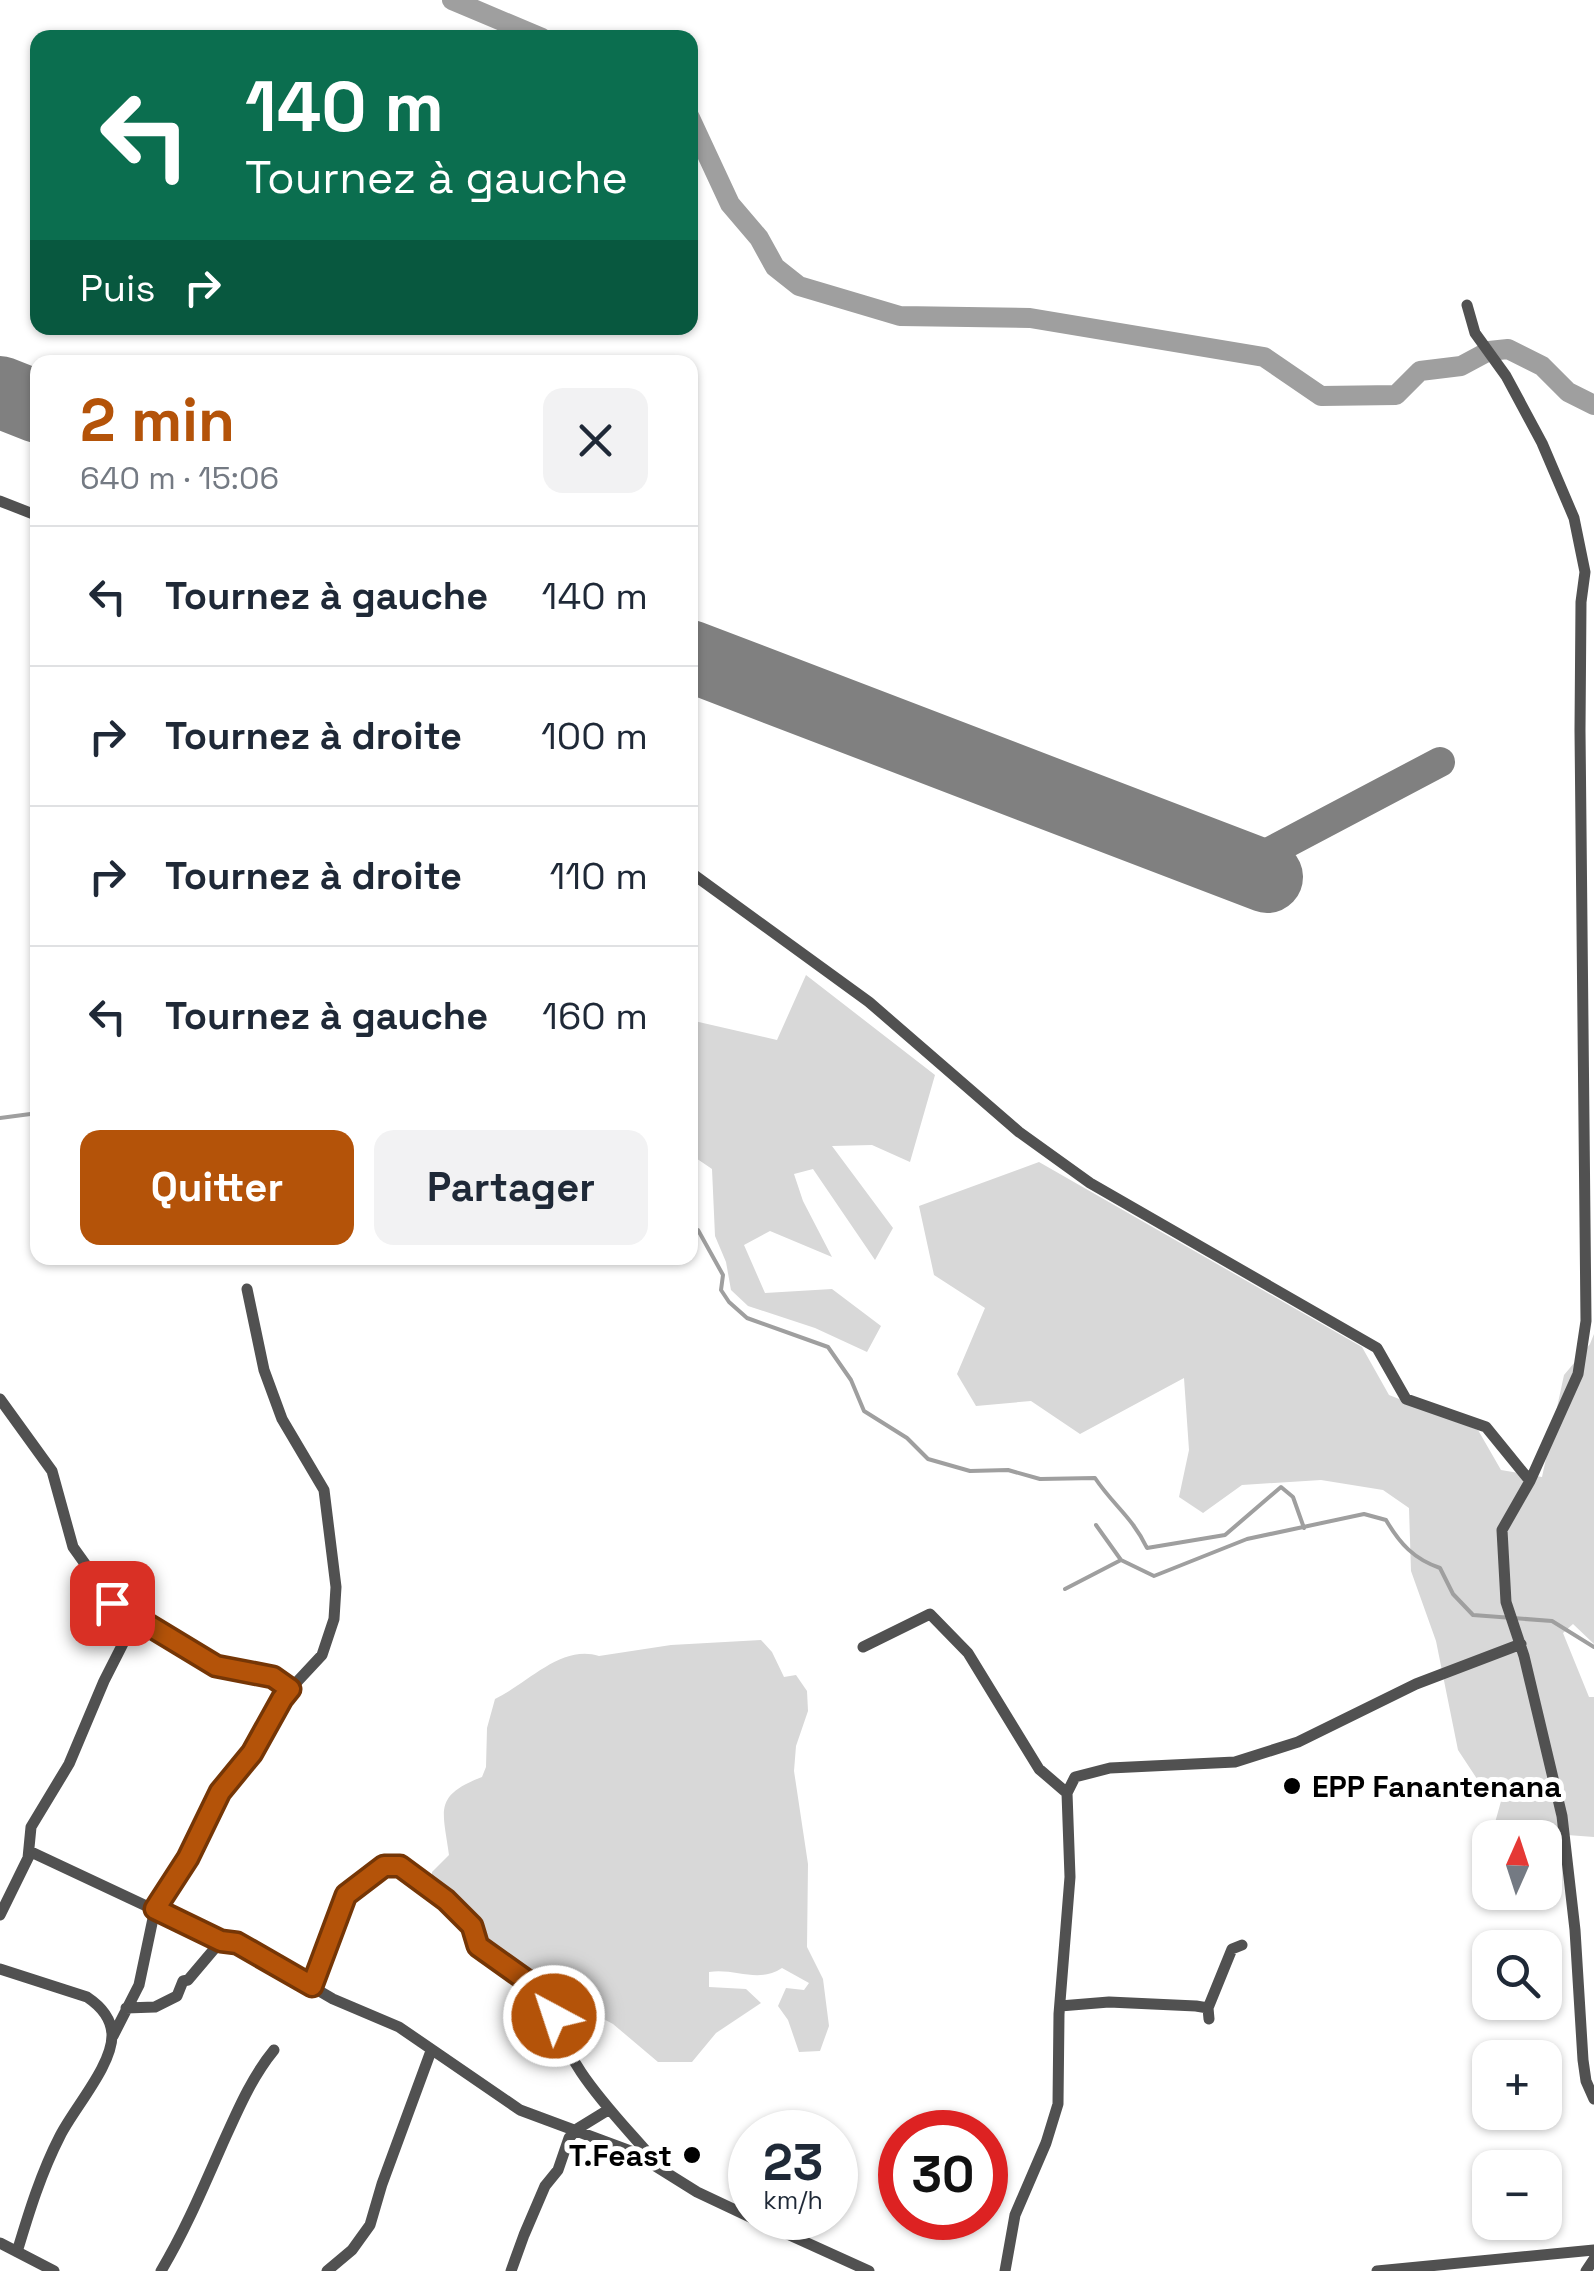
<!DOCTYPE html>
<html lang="fr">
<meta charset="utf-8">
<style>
:root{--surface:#fff;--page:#f2f2f3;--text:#1f2937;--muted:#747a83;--line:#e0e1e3;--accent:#b45309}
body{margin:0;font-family:"Space Grotesk",sans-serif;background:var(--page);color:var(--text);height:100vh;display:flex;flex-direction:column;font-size:38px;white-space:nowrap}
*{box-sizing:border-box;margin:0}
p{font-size:32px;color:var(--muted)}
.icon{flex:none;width:55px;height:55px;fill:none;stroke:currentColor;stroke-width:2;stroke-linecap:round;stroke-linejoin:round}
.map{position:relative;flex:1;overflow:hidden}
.panel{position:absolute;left:30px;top:355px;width:668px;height:910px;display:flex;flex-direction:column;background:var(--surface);border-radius:20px;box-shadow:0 2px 8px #0004}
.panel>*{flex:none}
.guide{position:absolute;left:30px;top:30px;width:668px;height:305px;border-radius:20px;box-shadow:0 2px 8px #0004;background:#0b6e4f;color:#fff;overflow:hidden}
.needle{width:65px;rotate:3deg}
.controls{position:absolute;left:1472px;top:1820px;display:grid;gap:20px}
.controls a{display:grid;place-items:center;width:90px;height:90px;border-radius:20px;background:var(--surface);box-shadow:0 2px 8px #0004;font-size:50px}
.speed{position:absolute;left:728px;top:2110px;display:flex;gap:20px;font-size:50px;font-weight:700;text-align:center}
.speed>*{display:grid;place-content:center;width:130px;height:130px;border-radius:50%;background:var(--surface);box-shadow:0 2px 8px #0004;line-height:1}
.speed small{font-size:25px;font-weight:400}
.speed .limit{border:15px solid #d22;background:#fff;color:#111}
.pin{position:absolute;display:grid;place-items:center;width:85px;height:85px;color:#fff;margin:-42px;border-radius:20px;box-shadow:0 5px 15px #0006}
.me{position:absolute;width:110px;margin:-55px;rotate:320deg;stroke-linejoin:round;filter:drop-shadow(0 0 8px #0008)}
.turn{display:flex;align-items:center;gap:35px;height:210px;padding:0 50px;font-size:45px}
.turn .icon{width:130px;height:130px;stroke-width:2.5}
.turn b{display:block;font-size:70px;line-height:85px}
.then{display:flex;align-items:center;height:95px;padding:0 50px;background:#0003;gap:20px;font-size:38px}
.round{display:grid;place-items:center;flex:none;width:105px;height:105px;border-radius:20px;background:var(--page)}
.headline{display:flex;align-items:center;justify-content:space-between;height:170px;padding:0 50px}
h1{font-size:60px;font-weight:600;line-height:75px;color:var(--accent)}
.action{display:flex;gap:20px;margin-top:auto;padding:20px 50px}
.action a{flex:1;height:115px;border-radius:20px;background:var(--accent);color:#fff;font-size:40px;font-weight:600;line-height:115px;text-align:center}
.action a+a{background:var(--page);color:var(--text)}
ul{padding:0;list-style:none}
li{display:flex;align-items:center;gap:30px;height:140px;padding:0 50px;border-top:2px solid var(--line)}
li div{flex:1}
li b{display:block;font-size:38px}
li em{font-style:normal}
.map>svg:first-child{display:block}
</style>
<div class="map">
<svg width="1594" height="2271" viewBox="0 0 1594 2271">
<rect width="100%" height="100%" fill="#fff"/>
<path fill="#d8d8d8" d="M806,975L935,1075L910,1162L872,1145L832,1146L893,1228L875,1260L813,1169L794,1174L803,1201L832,1257L770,1231L744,1245L765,1293L832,1289L881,1326L867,1352L815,1328L748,1306L731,1290L726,1262L715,1236L712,1169L690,1154V1020L777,1040Z
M1039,1162L1362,1347L1389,1395L1478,1430L1501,1470L1542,1477L1564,1375L1590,1344L1594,1334V1644L1573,1624L1563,1633L1589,1697H1594V1837L1554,1834L1551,1861L1545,1865V1838L1491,1837L1503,1794L1483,1788L1458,1750L1436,1641L1411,1571L1409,1508L1383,1490L1321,1480L1242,1485L1203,1513L1179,1497L1189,1450L1184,1378L1080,1434L1031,1401L976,1406L957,1374L985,1308L934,1275L919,1206Z
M761,1640L772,1652L784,1677L796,1675L807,1691L808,1711L796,1746L794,1771L808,1864L807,1947L823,1979L829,2026L820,2051L799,2052L788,2020L778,2006L786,1988L804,1990L809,1983L782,1968C758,1984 736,1968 709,1972V1987L746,1989L761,2003L716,2033L692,2062H658L613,2024L552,1992L483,1943L477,1924L432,1878V1872L449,1855C443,1810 433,1796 482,1777L486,1767L487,1728L495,1699C527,1684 561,1644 599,1656L671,1645Z"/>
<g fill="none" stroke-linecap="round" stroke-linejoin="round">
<path stroke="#9f9f9f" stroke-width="4" d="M0,1118L38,1113
M690,1227L698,1230L723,1275L721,1290L729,1302L747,1318L828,1347L851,1380L864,1411L907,1438L928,1459L970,1471L1008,1470L1040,1479L1095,1478C1113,1505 1133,1518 1147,1548L1225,1535L1281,1487L1293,1497L1304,1528
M1096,1525L1121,1560L1154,1576L1247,1539L1364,1514L1386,1520C1400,1544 1414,1559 1440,1568L1453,1594L1473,1615L1552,1621L1594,1647
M1065,1589L1121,1560"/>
<path stroke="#9f9f9f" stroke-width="20" d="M452,0L542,38
M690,118L730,204L759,238L775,267L799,286L900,316L1030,318L1264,357L1321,396L1396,395L1420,371L1461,366L1489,351L1508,349L1542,366L1568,392L1594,405"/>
<path stroke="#808080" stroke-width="30" d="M1241,867L1440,762"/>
<path stroke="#808080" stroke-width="72" d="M0,392L38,407
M690,656L1267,877"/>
<path stroke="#515151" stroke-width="11" d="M1467,305L1475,333L1506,376L1542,443L1574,518L1585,572L1581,602L1580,730L1586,1321L1578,1374L1530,1481L1502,1530L1506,1602L1524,1656L1562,1816L1575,1930L1583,2060L1586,2081L1594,2099
M0,501L38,516
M690,872L869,1002L1019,1132L1090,1183L1377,1348L1406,1399L1486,1427L1530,1481
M0,1399L52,1471L73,1547L113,1603L217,1667L273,1677L291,1689
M863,1647L930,1614L968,1653L1039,1769L1067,1793
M29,1851L221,1941L237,1943L333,1999L399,2027L520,2110L633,2152L697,2192L750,2217
M0,1915L28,1858L31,1827L69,1764L104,1681L137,1616
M0,1969L87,1997C99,2005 111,2017 112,2034C113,2065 74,2108 60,2136C41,2173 29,2212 17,2252
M312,1986L346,1895L368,1875L384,1866H400L446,1900L472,1926L478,1946L551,1998C560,2063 612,2111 653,2159
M1060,2006L1109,2002L1196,2006L1208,2008L1209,2019
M126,2008L155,2007L177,1996L183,1981L188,1980L221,1941
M1208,2008L1232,1949L1242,1945
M113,2036L139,1985L155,1909L189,1858L220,1791L252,1753L281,1699L322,1655L334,1619L336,1587L324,1490L282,1419L264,1370L247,1289
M752,2218L869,2271
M0,2243L54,2271
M161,2271C185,2231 203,2188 222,2145C237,2112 251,2078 274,2050
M327,2271L352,2250L370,2225L382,2184L431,2051
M511,2271L524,2235L545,2186L558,2170L569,2138L577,2129L608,2110
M1005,2271L1015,2215L1046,2143L1058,2104L1059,2014L1070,1877L1067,1793L1075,1777L1110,1768L1235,1762L1298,1742L1416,1684L1521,1644
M1377,2271L1594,2250
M1586,2271L1594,2259"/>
</g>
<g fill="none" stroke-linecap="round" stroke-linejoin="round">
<g stroke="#753606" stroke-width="25">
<path id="route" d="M112,1603L216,1666L273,1677L290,1689L282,1699L252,1753L220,1792L188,1858L155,1909L221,1941L237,1943L312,1986L346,1895L384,1866H400L446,1900L472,1926L478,1946L551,1998L554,2016"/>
</g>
<use href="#route" stroke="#b45309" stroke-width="18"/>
</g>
<g fill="#000" stroke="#fff" stroke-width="4">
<circle cx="1292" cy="1786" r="10"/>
<circle cx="692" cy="2155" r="10"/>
</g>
<g text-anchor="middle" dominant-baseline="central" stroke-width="10" stroke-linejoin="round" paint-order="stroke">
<g font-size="30" font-weight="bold" fill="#000" stroke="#fff" text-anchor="start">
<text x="1312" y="1786">EPP Fanantenana</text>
<text x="672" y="2155" text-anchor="end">T.Feast</text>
</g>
</g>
</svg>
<div class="controls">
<a><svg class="needle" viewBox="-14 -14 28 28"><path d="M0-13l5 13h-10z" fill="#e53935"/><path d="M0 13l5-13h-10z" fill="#747a83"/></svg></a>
<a><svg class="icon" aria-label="search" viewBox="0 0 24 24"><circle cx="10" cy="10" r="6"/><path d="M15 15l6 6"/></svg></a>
<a>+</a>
<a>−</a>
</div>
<div class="speed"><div>23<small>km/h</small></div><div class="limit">30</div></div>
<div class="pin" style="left:112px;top:1603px;background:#d93025"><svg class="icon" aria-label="arrive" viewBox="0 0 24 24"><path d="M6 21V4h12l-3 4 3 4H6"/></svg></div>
<svg class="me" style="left:554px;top:2016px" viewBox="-20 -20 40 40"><circle r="17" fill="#b45309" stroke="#fff" stroke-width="3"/><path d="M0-11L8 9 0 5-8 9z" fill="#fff"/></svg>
<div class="guide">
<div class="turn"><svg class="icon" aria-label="left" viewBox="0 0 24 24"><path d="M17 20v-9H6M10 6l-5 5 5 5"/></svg><div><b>140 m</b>Tournez à gauche</div></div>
<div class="then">Puis<svg class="icon" aria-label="right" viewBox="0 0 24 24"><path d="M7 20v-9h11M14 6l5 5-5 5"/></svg></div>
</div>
<section class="panel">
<div class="headline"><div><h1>2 min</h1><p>640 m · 15:06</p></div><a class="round"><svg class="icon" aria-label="close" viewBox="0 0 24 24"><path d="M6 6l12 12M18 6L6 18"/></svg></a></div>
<ul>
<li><svg class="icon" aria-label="left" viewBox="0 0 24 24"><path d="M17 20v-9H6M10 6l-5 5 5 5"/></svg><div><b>Tournez à gauche</b></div><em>140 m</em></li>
<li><svg class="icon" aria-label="right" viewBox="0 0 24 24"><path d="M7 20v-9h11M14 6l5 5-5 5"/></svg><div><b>Tournez à droite</b></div><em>100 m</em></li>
<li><svg class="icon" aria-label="right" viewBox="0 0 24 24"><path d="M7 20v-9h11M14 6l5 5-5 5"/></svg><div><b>Tournez à droite</b></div><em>110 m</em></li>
<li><svg class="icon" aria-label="left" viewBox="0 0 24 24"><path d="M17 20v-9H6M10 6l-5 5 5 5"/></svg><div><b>Tournez à gauche</b></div><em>160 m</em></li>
</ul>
<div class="action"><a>Quitter</a><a>Partager</a></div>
</section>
</div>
